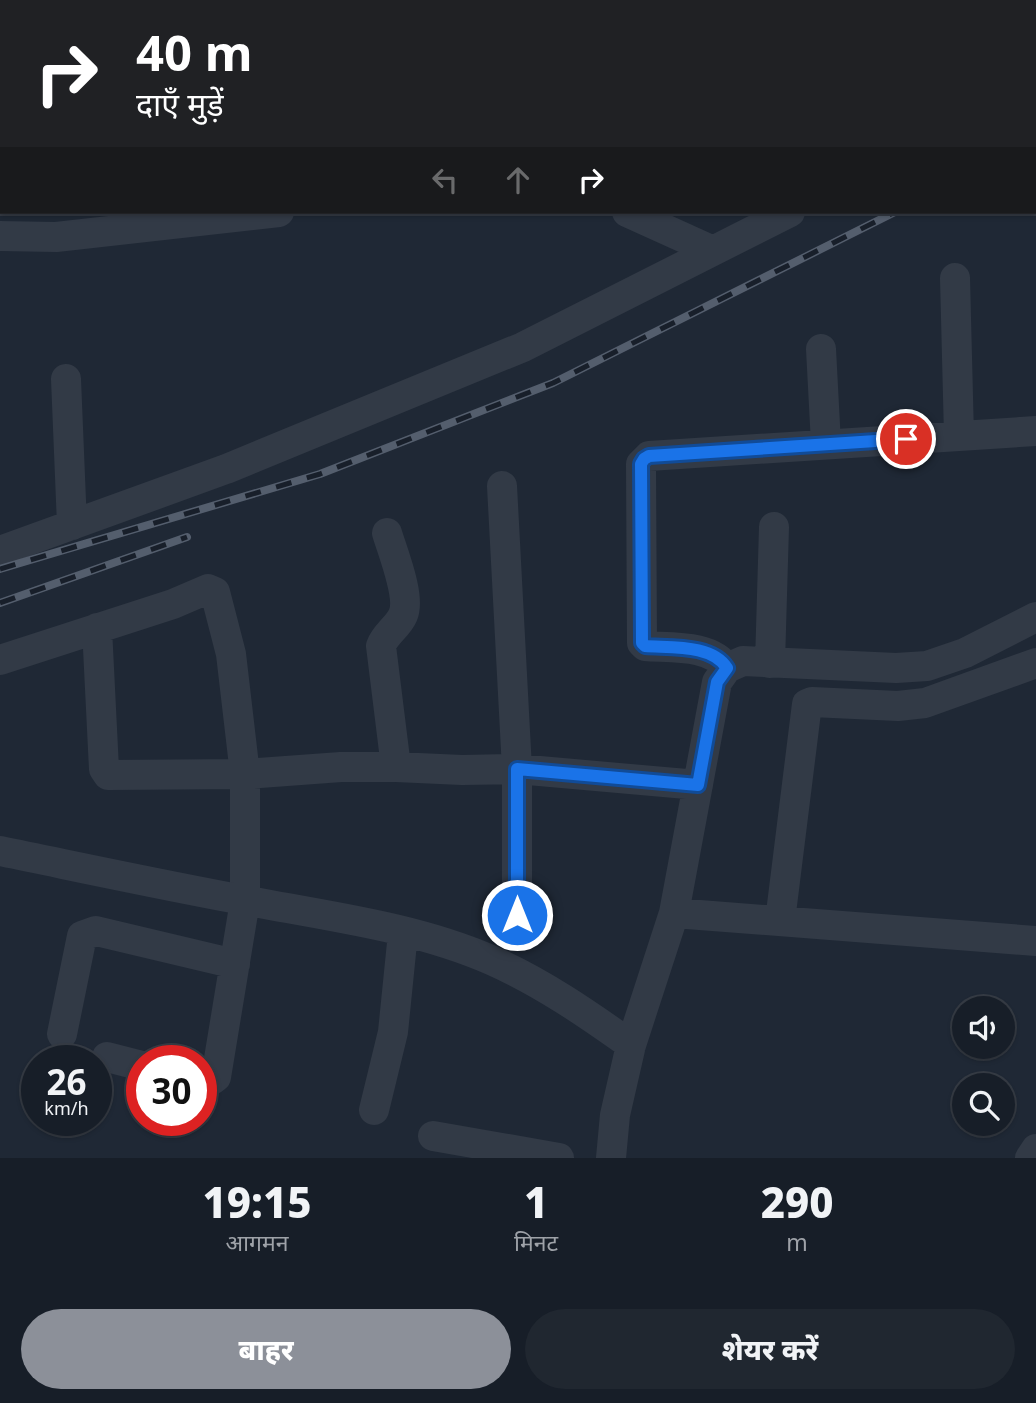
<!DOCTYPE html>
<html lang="hi">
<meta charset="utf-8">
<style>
:root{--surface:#171e28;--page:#202730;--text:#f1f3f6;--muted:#9ea2a8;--line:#363c45;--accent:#8c9099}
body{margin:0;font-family:"Noto Sans","Noto Sans Devanagari",sans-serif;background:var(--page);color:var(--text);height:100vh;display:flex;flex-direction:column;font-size:26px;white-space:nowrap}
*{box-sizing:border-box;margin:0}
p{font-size:23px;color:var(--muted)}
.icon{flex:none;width:38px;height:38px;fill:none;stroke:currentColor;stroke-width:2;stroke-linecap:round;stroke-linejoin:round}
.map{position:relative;height:1158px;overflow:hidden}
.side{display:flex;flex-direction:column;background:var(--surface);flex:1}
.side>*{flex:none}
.banner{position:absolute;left:0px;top:0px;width:1036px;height:214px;box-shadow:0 2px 5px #0004,0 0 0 2px var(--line);background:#202124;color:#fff;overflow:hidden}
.buttons{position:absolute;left:952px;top:996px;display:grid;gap:14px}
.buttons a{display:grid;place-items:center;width:63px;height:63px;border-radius:50%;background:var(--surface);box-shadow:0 2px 5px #0004,0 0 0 2px var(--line);font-size:35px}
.speed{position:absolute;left:21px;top:1045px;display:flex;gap:14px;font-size:35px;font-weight:700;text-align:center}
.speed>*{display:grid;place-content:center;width:91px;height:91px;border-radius:50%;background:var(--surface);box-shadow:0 2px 5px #0004,0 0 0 2px var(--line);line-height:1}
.speed small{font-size:18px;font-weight:400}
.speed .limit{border:10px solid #d22;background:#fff;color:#111}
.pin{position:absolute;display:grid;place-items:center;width:60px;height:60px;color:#fff;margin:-30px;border:4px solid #fff;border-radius:50%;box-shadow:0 2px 7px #0007}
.me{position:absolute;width:77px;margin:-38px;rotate:0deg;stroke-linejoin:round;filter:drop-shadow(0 0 5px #0008)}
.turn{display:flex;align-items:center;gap:24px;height:147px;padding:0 21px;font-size:32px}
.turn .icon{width:91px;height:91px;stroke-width:2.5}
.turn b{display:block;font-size:49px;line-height:60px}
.lanes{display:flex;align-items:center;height:66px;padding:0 21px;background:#0003;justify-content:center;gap:35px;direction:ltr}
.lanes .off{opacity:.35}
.eta{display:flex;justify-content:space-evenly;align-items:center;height:119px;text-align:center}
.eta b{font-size:42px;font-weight:800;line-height:49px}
.primary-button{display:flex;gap:14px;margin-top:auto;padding:14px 21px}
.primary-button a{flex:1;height:80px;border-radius:42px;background:var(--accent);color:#fff;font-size:28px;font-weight:800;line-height:80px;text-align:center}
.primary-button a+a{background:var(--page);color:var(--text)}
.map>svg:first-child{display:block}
</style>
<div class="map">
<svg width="1036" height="1158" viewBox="0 0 1036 1158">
<rect width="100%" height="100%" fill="#1f2835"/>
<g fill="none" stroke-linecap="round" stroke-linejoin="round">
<path stroke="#323a46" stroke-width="30" d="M788,0V2
M89,2V0
M224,2V0
M331,2V0
M611,2V0
M0,81H2
M1034,84L1036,83
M627,212L713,251
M0,236L56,237L279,212
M955,278L959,436
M821,349L826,444
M66,379L72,525
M502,486L517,769V915
M387,533C393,553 411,597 403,615C398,627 385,634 381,646L396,767
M0,551L226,469L523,347L790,212
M97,628L104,769L108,775L245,774L341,767H396L462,770L517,769L698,785
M0,660L173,604L208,589L215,592L231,654L245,774V901L216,1077L212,1080H201
M770,663L774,527
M727,668C711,644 671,648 645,646L642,643L641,464L649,456L1036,431
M0,851C88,869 176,888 265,904C340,918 420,929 491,960C541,982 586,1013 631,1045
M674,913L1036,941
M780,921L807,704L812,702L898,706L925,703L1036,663
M62,1034L82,936L96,931L235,964
M107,1057L142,1066
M374,1110L393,1032L403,933
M433,1136L559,1158
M611,1158L615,1115L631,1045L674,913L717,682L727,668L743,661L896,668L927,666L965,653L1036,617
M1030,1158L1036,1149"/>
<g stroke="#545e6d" stroke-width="8">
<path id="rail" d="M1034,136L1036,135
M0,569L320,474L553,383L895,212
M0,603L187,537"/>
</g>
<use href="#rail" stroke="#181f2a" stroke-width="5" stroke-dasharray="16" stroke-linecap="butt"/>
</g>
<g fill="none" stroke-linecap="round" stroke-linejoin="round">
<g stroke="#114b97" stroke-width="18">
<path id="route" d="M517,915V769L698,785L717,682L727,668C712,644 671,648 645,646L642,643L641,464L644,459L649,456L906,439"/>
</g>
<use href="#route" stroke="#1a73e8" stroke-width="12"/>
</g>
</svg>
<div class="buttons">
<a><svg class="icon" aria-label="sound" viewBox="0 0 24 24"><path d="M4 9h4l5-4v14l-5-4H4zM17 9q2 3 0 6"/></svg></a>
<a><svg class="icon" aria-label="search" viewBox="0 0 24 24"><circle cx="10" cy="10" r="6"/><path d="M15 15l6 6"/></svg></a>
</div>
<div class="speed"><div>26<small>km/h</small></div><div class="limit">30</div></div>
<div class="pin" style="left:906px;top:439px;background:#d93025"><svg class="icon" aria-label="arrive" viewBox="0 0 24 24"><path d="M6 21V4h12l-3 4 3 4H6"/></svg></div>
<svg class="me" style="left:517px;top:915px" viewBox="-20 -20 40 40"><circle r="17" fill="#1a73e8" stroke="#fff" stroke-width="3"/><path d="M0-11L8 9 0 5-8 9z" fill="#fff"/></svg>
<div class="banner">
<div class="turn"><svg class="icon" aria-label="right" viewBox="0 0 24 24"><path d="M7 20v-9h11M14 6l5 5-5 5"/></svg><div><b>40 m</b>दाएँ मुड़ें</div></div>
<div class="lanes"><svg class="icon off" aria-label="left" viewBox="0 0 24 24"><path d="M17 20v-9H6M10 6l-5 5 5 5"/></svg><svg class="icon off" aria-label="ahead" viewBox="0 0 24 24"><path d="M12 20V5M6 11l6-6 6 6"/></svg><svg class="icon" aria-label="right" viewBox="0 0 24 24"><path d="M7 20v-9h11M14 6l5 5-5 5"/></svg></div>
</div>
</div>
<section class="side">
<div class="eta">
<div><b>19:15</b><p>आगमन</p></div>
<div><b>1</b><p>मिनट</p></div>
<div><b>290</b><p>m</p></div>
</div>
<div class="primary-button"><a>बाहर</a><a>शेयर करें</a></div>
</section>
